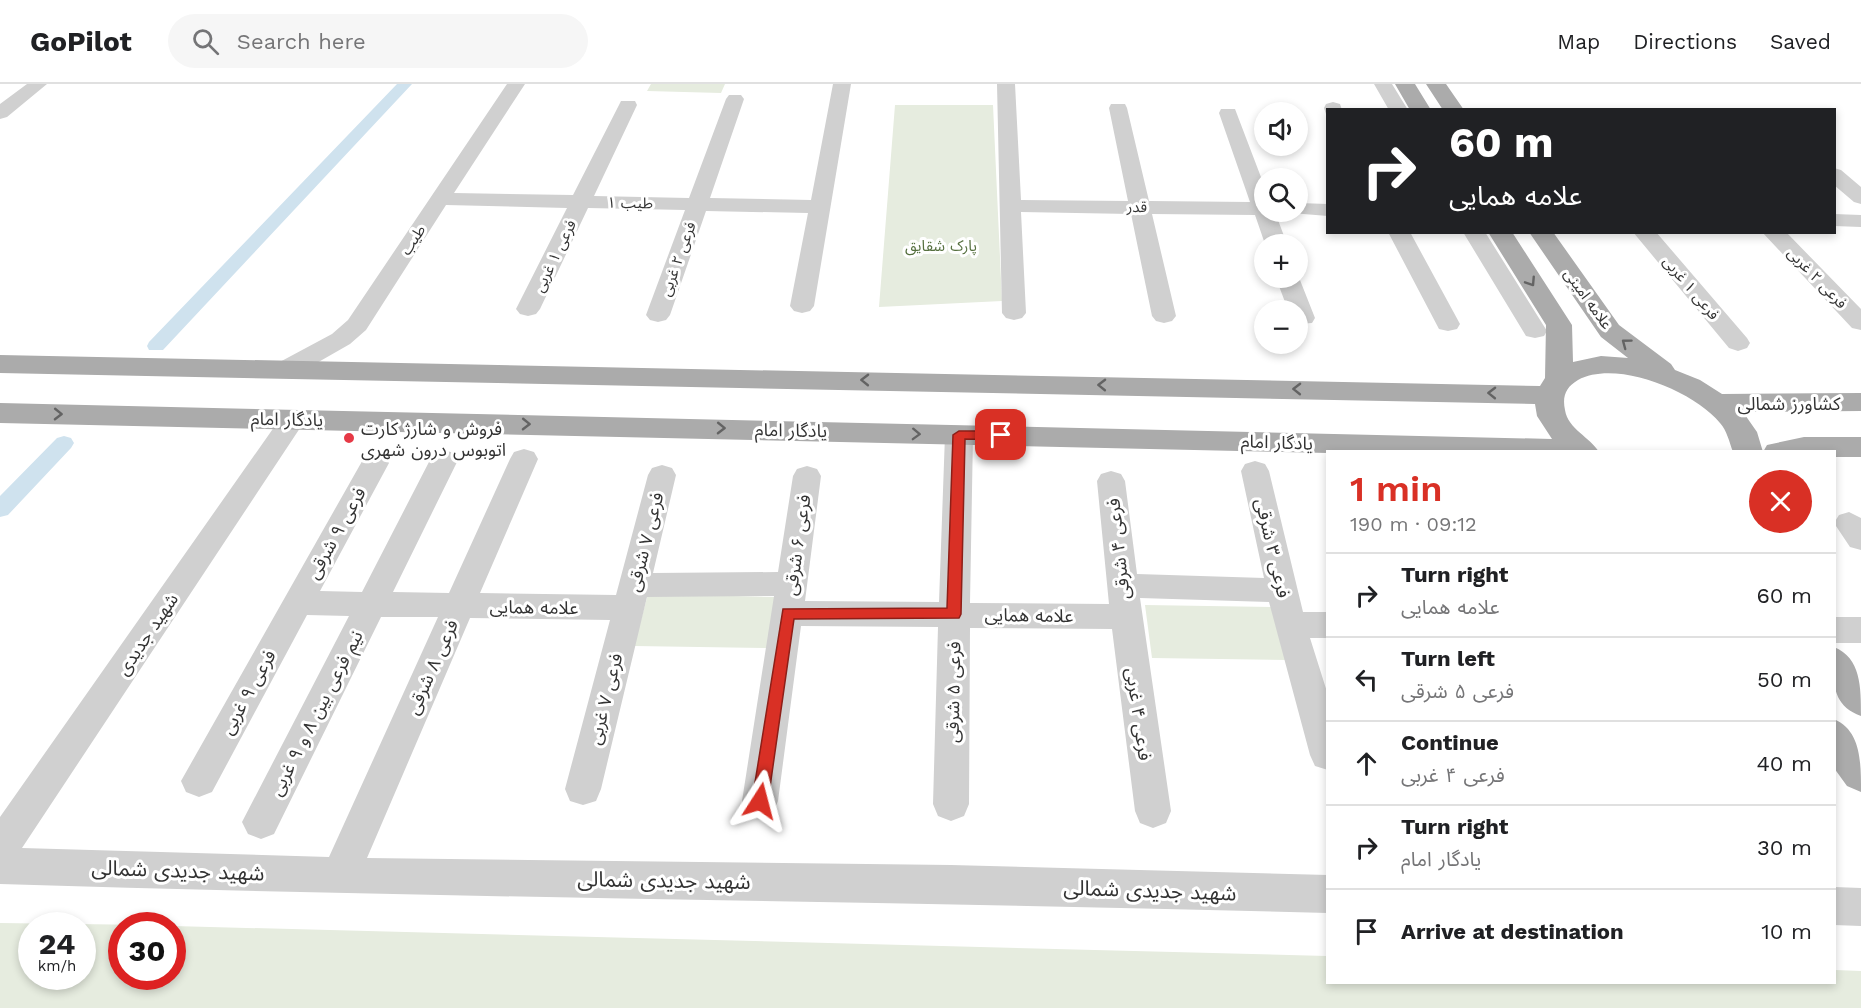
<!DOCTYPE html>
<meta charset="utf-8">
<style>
:root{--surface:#fff;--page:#f6f6f6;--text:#202124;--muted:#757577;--line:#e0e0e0;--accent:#d93025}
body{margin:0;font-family:"Work Sans","Noto Sans Arabic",sans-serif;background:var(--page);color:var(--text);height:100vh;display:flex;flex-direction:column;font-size:22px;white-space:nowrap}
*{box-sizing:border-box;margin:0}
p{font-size:20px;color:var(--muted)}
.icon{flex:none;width:33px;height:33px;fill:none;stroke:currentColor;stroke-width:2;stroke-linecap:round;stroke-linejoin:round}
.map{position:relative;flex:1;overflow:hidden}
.sheet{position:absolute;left:1326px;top:366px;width:510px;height:534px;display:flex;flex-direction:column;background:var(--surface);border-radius:0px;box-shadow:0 3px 9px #0003}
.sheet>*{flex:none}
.banner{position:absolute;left:1326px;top:24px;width:510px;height:126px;border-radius:0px;box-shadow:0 3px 9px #0003;background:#202124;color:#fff;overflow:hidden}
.tools{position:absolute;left:1254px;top:18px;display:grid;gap:12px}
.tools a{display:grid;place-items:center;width:54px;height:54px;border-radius:50%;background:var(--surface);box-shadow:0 3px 9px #0003;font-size:30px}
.speed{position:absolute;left:18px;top:828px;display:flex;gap:12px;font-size:30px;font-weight:700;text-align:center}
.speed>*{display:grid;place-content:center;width:78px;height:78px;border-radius:50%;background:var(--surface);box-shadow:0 3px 9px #0003;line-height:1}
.speed small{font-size:15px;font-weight:400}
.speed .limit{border:9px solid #d22;background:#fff;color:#111}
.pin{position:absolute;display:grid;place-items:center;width:51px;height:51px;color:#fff;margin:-26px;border-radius:12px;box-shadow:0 3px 9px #0006}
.me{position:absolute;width:66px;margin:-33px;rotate:9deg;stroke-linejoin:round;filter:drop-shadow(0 0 4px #0008)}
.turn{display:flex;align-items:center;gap:21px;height:126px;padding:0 24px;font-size:27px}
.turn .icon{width:78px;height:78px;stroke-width:2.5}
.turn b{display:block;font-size:42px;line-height:51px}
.round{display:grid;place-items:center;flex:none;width:63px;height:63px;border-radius:32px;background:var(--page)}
.head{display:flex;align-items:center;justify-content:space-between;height:102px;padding:0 24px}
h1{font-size:36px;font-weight:600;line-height:45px;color:var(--accent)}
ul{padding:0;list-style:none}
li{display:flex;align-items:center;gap:18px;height:84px;padding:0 24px;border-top:2px solid var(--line)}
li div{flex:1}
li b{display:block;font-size:22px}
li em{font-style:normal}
header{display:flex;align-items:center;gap:36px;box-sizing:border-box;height:84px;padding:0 30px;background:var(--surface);border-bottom:2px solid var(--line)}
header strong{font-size:28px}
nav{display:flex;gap:33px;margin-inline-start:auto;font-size:21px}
.search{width:420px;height:54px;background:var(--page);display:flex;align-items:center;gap:15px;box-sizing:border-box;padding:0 21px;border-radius:33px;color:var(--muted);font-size:22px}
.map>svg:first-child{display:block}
</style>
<header>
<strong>GoPilot</strong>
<div class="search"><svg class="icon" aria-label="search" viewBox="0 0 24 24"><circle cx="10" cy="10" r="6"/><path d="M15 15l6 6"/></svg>Search here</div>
<nav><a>Map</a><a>Directions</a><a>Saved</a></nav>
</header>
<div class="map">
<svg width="1861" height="924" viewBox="0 0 1861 924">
<rect width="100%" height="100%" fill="#fff"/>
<path fill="#e6ecdf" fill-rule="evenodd" d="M651,0H725L721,9L647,7Z
M895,21H993L1002,217L879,223Z
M648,510L776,513L768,564L634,562Z
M1145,521L1275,523L1288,576L1152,574Z
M0,839L151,841L122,842V892H172L173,842L1327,872L1328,898H1834L1835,886L1861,887V924H0ZM32,842H82V892H32Z"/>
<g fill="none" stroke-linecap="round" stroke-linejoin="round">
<path fill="#cfe2ee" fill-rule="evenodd" d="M397,0H412L163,266H149L147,262L149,258Z
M64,352L71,354L74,359L71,364L8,431L0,433V412L57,354Z"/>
<path fill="#d0d0d0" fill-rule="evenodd" d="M27,0H47L7,33L0,35V20Z
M507,0H525L454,109L573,111L619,21L621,17H635L637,21L594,112L689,114L726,15L729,11H741L744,15L710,114L811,116L833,0H851L814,222L810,227L802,229L794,227L790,222L808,129L706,127L670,231L666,236L658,238L650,236L646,231L685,126L588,124L540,225L536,230L528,232L520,230L516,225L567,124L446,121L366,246L350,260L294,292L285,294L276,292L272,286L276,280L332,250L348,236Z
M997,0H1015L1021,116L1128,117L1109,24L1111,20H1125L1127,24L1149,117L1250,118L1219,29L1221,25H1235L1264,101V128H1275L1287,160H1265L1255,131L1152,130L1176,232L1172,237L1164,239L1156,237L1152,232L1131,130L1021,128L1026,229L1022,234L1014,236L1006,234L1002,229Z
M1374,0H1392L1408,26H1389Z
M1333,18L1340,20L1342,26H1328L1326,30L1324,24L1326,20Z
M1834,84L1841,86L1861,103V120L1854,118L1834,101Z
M1298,119L1328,120V132L1291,129L1289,128H1298Z
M1834,130L1861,131V143L1834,142Z
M1388,148H1410L1460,240L1457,245L1448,247L1439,245Z
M1463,148H1485L1547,247L1544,252L1535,254L1526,252Z
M1633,148H1656L1747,254L1750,259L1747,264L1738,267L1729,264Z
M1762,148H1786L1861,225V246L1852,244Z
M1298,191L1315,234L1312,239L1298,240V226H1288L1276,194H1298Z
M293,326L302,329L306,335L22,764L329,773L438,533H381L274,750L261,755L248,750L242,738L349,532L307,531L212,708L199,713L186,708L181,697L365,372L375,369L385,372L389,379L320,507L362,508L430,376L434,369L444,366L454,369L458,376L393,508L449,509L510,375L514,368L524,365L534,368L538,375L480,509L616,511L648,391L652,384L662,381L672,384L676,391L653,489L778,488L793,392L797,385L807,382L817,385L821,392L805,517L939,518L945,351L949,345L959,342L969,345L973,351L970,519L1109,520L1097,397L1101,390L1111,387L1121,390L1125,397L1137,490L1264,494L1241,387L1245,380L1255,377L1265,380L1269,387L1303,528H1328V554H1310L1328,611V686L1315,682L1310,671L1269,518L1140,514L1171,727L1166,739L1153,744L1140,739L1135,727L1112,545L970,544L969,720L964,732L951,737L938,732L933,720L938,543L801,542L778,717L773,729L760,734L747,729L742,717L774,512L647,513L601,705L596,717L583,721L570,717L565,705L610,536L470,534L367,774L951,781L1328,791V829C885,817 442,814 0,800V733L284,329Z
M1849,428L1861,434V466L1850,463L1834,439L1839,431Z
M1834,533H1861V559H1834Z
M1834,803L1861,804V842L1834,841Z"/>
<path fill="#ababab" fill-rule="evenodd" d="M1395,0H1415L1431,26H1410Z
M1426,0H1446L1464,26H1443Z
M1488,148H1512L1572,241L1573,278L1601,272L1628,274L1601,253L1529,148H1553L1619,241L1671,280L1675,286L1700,296L1722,310L1861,309V327L1743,328L1757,348L1763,368H1733C1729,357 1727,347 1720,339C1694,307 1616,275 1578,296C1566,303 1562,312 1565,326C1568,345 1590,353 1599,368L1328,369L0,339V319L1552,355L1537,332L1535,320L0,289V271L1540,302L1545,294L1546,241Z
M1804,353H1861V373H1834V368H1763L1767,361Z
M1834,563C1861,574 1861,603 1861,632C1828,620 1834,592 1834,563Z
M1834,635C1861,647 1861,677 1861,708L1847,702L1834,684Z"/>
</g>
<defs><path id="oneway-chevron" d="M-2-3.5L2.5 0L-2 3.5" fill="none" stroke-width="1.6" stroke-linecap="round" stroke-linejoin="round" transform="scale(1.5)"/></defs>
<g stroke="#636363">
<use href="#oneway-chevron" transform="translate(1531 198) rotate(57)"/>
<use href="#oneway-chevron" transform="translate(1626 259) rotate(-143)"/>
<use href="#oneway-chevron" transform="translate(865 296) rotate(-179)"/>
<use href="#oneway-chevron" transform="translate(1102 301) rotate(-179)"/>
<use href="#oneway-chevron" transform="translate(1297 305) rotate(-179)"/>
<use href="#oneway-chevron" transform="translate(1492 309) rotate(-179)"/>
<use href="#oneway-chevron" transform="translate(58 330) rotate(1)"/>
<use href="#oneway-chevron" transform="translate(526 340) rotate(1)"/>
<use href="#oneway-chevron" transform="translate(721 344) rotate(1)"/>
<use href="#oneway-chevron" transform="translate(916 350) rotate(2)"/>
</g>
<path fill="#d93025" stroke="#8d1f18" stroke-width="1.5" d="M959,347H1001L1007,351L1001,356L965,355L961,530L959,534L794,535L768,717L766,723L760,725L754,723L752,717L783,525L947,524L953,351Z"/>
<circle fill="#e63946" stroke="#fff" stroke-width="2" cx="349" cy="354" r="6"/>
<g text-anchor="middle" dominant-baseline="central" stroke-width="6" stroke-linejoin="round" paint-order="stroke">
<g font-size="15" fill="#333" stroke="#fff">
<text transform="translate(630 119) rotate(1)">طیب ۱</text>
<text transform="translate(1137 123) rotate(1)">قدر</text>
<text transform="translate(413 156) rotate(-57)">طیب</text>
<text transform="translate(555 172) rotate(-64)">فرعی ۱ غربی</text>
<text transform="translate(678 175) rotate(-70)">فرعی ۲ غربی</text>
<text transform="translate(1817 194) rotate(46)">فرعی ۲ غربی</text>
<text transform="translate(1691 204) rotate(50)">فرعی ۱ غربی</text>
<text transform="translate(1588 215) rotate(54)">علامه امینی</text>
</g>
<g font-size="15" fill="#56703f" stroke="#fff">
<text x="941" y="162">پارک شقایق</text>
</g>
<g font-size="18" fill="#333" stroke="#fff">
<text x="1789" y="319">کشاورز شمالی</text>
<text transform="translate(287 335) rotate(1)">یادگار امام</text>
<text transform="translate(791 346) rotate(1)">یادگار امام</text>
<text transform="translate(1277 358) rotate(2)">یادگار امام</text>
<text transform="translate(336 449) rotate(-61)">فرعی ۹ شرقی</text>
<text transform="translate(645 458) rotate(-76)">فرعی ۷ شرقی</text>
<text transform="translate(797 461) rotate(-82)">فرعی ۶ شرقی</text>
<text transform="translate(1273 464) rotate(77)">فرعی ۳ شرقی</text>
<text transform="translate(1118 465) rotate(-96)">فرعی ۴ شرقی</text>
<text transform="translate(534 523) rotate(1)">علامه همایی</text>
<text transform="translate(1029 531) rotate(1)">علامه همایی</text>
<text transform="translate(147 550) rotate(-56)">شهید جدیدی</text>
<text transform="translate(432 583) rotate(-66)">فرعی ۸ شرقی</text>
<text transform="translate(248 608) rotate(-61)">فرعی ۹ غربی</text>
<text transform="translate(953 608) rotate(-89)">فرعی ۵ شرقی</text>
<text transform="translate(605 615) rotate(-76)">فرعی ۷ غربی</text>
<text transform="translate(316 629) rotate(-63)">نیم فرعی بین ۸ و ۹ غربی</text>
<text transform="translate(1139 630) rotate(82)">فرعی ۴ غربی</text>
</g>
<g font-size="18" fill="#333" stroke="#fff" text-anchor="start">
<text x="361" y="344">فروش و شارژ کارت<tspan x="361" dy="21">اتوبوس درون شهری</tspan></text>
</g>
<g font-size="21" fill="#333" stroke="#fff">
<text transform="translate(178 786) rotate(2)">شهید جدیدی شمالی</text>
<text transform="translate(664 796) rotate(1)">شهید جدیدی شمالی</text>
<text transform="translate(1150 806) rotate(2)">شهید جدیدی شمالی</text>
</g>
</g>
</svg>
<div class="tools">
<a><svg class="icon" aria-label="sound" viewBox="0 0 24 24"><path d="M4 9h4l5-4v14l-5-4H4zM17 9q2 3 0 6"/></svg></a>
<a><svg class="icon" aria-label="search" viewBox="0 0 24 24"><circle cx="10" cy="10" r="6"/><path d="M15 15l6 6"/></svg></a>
<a>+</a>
<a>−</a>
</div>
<div class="speed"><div>24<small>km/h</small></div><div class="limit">30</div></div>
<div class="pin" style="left:1001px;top:351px;background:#d93025"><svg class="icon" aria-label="arrive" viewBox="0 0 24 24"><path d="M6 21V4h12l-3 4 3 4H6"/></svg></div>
<svg class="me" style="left:760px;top:717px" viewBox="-20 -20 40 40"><path d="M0-17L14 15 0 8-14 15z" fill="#d93025" stroke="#fff" stroke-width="4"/></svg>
<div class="banner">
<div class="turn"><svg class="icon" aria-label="right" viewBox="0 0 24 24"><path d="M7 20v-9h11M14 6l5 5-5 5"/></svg><div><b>60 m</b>علامه همایی</div></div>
</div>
<section class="sheet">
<div class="head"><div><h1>1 min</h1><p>190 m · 09:12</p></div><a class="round" style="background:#d93025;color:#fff"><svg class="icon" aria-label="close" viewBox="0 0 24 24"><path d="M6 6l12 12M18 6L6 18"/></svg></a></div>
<ul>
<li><svg class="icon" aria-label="right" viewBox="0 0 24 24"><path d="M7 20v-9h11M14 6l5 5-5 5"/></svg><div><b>Turn right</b><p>علامه همایی</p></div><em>60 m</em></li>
<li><svg class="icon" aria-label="left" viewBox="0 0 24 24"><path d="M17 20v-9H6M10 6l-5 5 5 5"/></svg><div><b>Turn left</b><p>فرعی ۵ شرقی</p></div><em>50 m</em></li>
<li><svg class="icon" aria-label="ahead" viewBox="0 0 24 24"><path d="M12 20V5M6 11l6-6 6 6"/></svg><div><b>Continue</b><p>فرعی ۴ غربی</p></div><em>40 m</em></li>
<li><svg class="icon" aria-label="right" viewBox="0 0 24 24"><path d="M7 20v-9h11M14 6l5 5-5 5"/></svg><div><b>Turn right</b><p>یادگار امام</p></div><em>30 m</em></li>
<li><svg class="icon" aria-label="arrive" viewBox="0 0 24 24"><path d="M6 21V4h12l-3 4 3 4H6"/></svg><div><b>Arrive at destination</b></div><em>10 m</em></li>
</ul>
</section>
</div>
